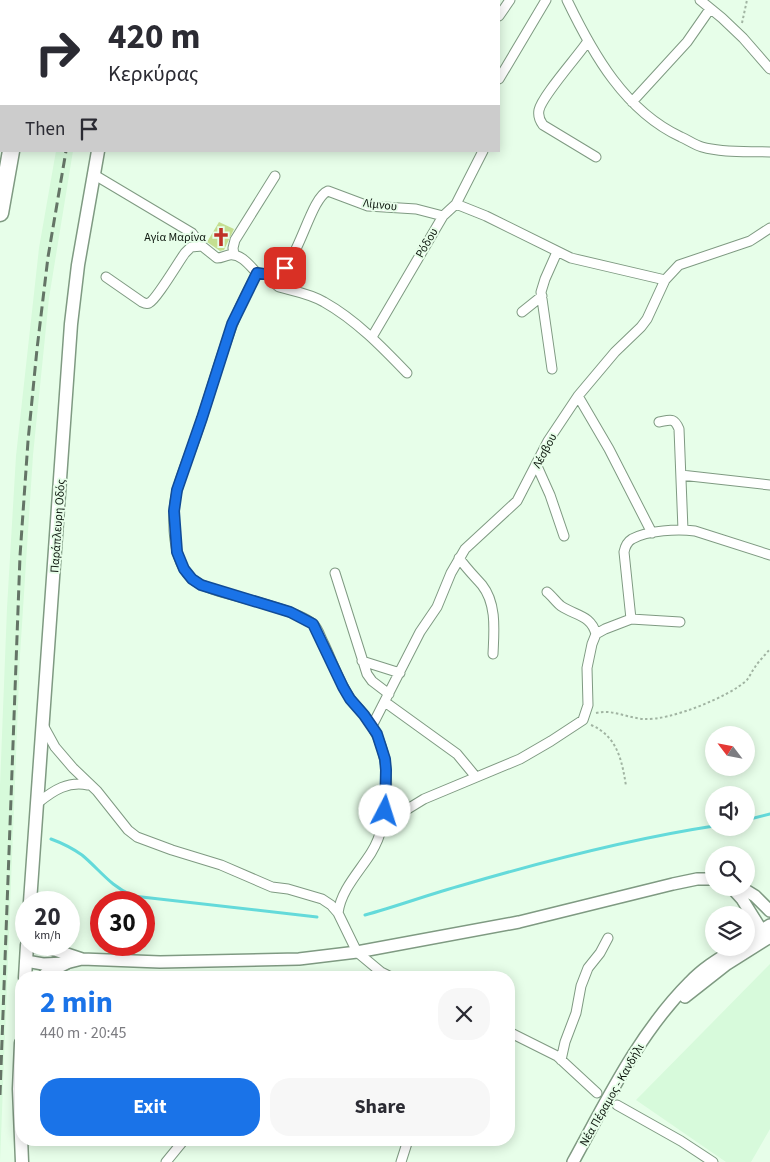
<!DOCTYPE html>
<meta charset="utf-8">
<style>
:root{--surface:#fff;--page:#f7f7f7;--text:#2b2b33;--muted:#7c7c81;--accent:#1a73e8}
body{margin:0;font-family:"Source Sans 3",sans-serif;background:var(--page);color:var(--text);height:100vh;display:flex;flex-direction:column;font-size:19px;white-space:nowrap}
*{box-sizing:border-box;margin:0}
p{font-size:16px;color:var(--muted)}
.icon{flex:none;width:28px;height:28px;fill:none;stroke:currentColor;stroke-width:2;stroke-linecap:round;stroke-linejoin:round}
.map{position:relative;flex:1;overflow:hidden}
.drawer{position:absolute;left:15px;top:971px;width:500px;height:175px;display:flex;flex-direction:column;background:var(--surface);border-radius:20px;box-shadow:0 2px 12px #0003}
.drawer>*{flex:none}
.top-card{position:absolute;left:0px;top:0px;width:500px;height:152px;box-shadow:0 2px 12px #0003;background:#fff;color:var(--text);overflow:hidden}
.needle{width:32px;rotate:302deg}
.tools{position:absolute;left:705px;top:726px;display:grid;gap:10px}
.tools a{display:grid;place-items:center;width:50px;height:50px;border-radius:50%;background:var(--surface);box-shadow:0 2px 12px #0003;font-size:25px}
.speed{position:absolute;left:15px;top:891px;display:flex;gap:10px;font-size:25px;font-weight:700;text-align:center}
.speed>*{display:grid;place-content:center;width:65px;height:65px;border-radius:50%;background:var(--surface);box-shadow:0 2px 12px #0003;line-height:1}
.speed small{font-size:12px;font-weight:400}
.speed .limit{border:8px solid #d22;background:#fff;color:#111}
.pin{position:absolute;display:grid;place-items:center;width:42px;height:42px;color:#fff;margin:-21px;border-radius:10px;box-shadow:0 2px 8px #0006}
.me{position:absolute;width:55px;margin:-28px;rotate:5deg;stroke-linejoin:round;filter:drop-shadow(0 0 4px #0008)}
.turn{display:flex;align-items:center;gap:18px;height:105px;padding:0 25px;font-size:22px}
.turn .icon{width:65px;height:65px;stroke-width:2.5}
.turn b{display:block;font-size:35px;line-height:42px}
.then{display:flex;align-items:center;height:48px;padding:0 25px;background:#0003;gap:10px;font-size:19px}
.round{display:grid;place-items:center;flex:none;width:52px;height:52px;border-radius:20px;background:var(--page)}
.head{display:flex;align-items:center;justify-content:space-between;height:85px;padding:0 25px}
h1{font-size:30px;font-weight:700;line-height:38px;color:var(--accent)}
.cta{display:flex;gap:10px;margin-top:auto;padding:10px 25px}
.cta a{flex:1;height:58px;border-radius:20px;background:var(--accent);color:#fff;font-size:20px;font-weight:700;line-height:58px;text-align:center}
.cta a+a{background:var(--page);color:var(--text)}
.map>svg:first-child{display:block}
</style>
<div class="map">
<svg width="770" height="1162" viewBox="0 0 770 1162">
<rect width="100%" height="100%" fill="#e7fee9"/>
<path fill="#d7fadb" d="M56,151H73L49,298L33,455L20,655L0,1162V786L7,608L16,456L39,248Z
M770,964V1129L751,1162H726L636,1100Z"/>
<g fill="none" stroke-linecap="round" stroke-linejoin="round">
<path stroke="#64dada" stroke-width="3" d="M746,820L770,814
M51,839C62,843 72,848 82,855C100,870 110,886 133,896L317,917
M365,915C398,906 430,894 463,885C545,861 629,839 714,826"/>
</g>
<path fill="#c4df91" d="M219,222L234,229L224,250L220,251L207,242Z"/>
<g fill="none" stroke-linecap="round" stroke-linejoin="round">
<g stroke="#7f9a82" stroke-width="11">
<path id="minor" d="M567,0C593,54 625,111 681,137C688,140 695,145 702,147C723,153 748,151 770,152
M700,0L722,18L743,38L770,69
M166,1V0
M499,16L510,0
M588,41C578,56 542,96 539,110C538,115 540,121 543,125L596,157
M499,79L546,0
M632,102L687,42L710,9
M93,174L192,233L202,246L217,258C222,258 224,256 229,255C241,253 250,266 257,273
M456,204L486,216L571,258L665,280
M234,255L233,248L235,240L275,176
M257,273C248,290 239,307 232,326C219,361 209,398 197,433C189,458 175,486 174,511C173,533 175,562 191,578C197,584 207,587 215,590C236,597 301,611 314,625C318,629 320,636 323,642C332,660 338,681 350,698C354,704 360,709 365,716C377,731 384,750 386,769C388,796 386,829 371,853C359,872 341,890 338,913
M257,273C264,274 270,276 277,274C298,265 310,198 328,191L368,206L416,209L443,216
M271,275L274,283L279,287C294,291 311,294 324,302C356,320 382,347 407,373
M106,277L142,302C144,303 147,304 149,303C156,300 179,261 185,253L191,247L202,246
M522,312L542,296
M372,337L443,216L456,204L483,151
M552,369L541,292L545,279L557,252
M578,396L609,449L652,533
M659,422C670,420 674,417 679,429L683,530
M537,466L550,495L564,536
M681,475L770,485
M459,558C466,568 474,576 482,585C497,604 494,631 493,654
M335,573L367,674L372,681L389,694
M547,592C552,596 556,602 561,606C576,616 591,615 596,634
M680,622L631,619L624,552C625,547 627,542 632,539C648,530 678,529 695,531L770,555
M362,661L400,673
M385,702L457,754L476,777
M372,726L420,632L437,607L451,573L465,549L517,501L548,441L578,396L615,352L641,327L647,319L665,280L679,265L750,241L770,228
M44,727L55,747L73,768L97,791L128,830L137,837L172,850L221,865L272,887L288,889L322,899L331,905L338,913L357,952L381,972L393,978
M39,802C54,790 68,781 88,785
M382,830L393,818L424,799L520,759L551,741L583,720L588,705L587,668L592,644L596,634L605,629L631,619
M369,978L381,972
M509,1032L557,1056L597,1093
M561,1060L565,1042L576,1013L581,986L588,968L600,953L608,938
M617,1105L681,1141L713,1162
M166,1162L184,1140
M401,1162L408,1140"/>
</g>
<g stroke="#7f9a82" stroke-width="14">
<path id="tertiary" d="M732,888L742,899L767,939
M742,888L755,896L770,911
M746,940L770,925
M28,945L52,949L82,959
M26,961L43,964L66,963L82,959L160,962L299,959L357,952L519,922L673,884L697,879H714
M685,997L727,964L770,937
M573,1162C607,1100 639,1033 690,982C703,968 720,958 736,948"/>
</g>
<g stroke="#7f9a82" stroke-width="15">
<path id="secondary" d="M133,1L134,0
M30,902L71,324L78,265L98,151
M25,978L27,945
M42,978L48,972L66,963
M21,1043L19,1089L22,1162"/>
</g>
<g stroke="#7f9a82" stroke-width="19">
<path id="motorway" d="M15,1V0
M41,1L42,0
M0,71L1,65
M0,213L11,151"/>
</g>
<path stroke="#a1b4a2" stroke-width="2" stroke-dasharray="2.5 2.5" stroke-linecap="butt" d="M419,1L421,0
M742,23L747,0
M596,713C613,709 627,718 644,719C669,721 729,697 747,680C750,676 752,671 755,667C759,661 765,655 770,649
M591,725C617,736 622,760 626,786"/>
<use href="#minor" stroke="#fff" stroke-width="9"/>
<use href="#tertiary" stroke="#fff" stroke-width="11"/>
<use href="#secondary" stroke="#fff" stroke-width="12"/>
<use href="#motorway" stroke="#fff" stroke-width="16"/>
<path stroke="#647466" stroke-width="3" stroke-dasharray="10 5" stroke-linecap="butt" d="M90,1V0
M0,1095L20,556L28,441L37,349L48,257L66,151"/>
</g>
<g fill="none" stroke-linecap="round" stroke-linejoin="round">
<g stroke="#114b97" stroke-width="12">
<path id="route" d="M285,268C275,276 269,275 257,273L232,324L202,418L177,490L174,511L177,552L184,569L192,579L201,585L290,612L313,624L343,687L350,699L364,715L377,734L385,759L386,770L385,811"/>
</g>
<use href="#route" stroke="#1a73e8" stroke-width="9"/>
</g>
<defs>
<g id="church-bare" transform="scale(1.5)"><path d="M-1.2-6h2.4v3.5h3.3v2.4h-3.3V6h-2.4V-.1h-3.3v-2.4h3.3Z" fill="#bf3227" stroke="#e7fee9" stroke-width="2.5" paint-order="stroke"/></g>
</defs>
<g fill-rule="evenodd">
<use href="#church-bare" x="221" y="237"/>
</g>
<g text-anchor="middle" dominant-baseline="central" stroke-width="4" stroke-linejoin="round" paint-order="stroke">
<g font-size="12" fill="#0c160d" stroke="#e7fee9">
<text transform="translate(380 205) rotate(7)">Λίμνου</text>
<text transform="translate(427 243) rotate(-60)">Ρόδου</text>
<text transform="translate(545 451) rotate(-62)">Λέσβου</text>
<text transform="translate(58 526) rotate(-86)">Παράπλευρη Οδός</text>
<text transform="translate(612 1095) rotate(-60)">Νέα Πέραμος - Κανδήλι</text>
</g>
<g font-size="12" fill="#0c160d" stroke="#e7fee9" text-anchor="end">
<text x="206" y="237">Αγία Μαρίνα</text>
</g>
</g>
</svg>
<div class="tools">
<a><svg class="needle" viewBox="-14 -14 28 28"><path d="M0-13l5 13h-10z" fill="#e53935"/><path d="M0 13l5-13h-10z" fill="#7c7c81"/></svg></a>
<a><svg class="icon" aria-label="sound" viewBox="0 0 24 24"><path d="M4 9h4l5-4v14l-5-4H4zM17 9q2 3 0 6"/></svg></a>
<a><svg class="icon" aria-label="search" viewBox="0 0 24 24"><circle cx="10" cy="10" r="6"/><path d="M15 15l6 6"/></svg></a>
<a><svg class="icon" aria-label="layers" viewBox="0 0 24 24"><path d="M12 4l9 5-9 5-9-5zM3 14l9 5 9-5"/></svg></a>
</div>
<div class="speed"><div>20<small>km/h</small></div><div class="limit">30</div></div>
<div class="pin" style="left:285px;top:268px;background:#d93025"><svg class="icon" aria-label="arrive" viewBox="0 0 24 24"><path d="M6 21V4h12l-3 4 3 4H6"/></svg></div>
<svg class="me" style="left:385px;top:811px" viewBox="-20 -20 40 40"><circle r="19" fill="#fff"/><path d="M0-13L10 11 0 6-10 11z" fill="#1a73e8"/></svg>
<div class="top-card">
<div class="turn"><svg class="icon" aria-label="right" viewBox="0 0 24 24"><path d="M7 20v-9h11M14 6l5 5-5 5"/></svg><div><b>420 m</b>Κερκύρας</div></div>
<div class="then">Then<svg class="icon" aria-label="arrive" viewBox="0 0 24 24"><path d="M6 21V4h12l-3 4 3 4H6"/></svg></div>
</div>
<section class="drawer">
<div class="head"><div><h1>2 min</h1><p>440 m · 20:45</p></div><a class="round"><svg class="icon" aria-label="close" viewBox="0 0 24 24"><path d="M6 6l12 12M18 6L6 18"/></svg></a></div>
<div class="cta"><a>Exit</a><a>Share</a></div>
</section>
</div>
